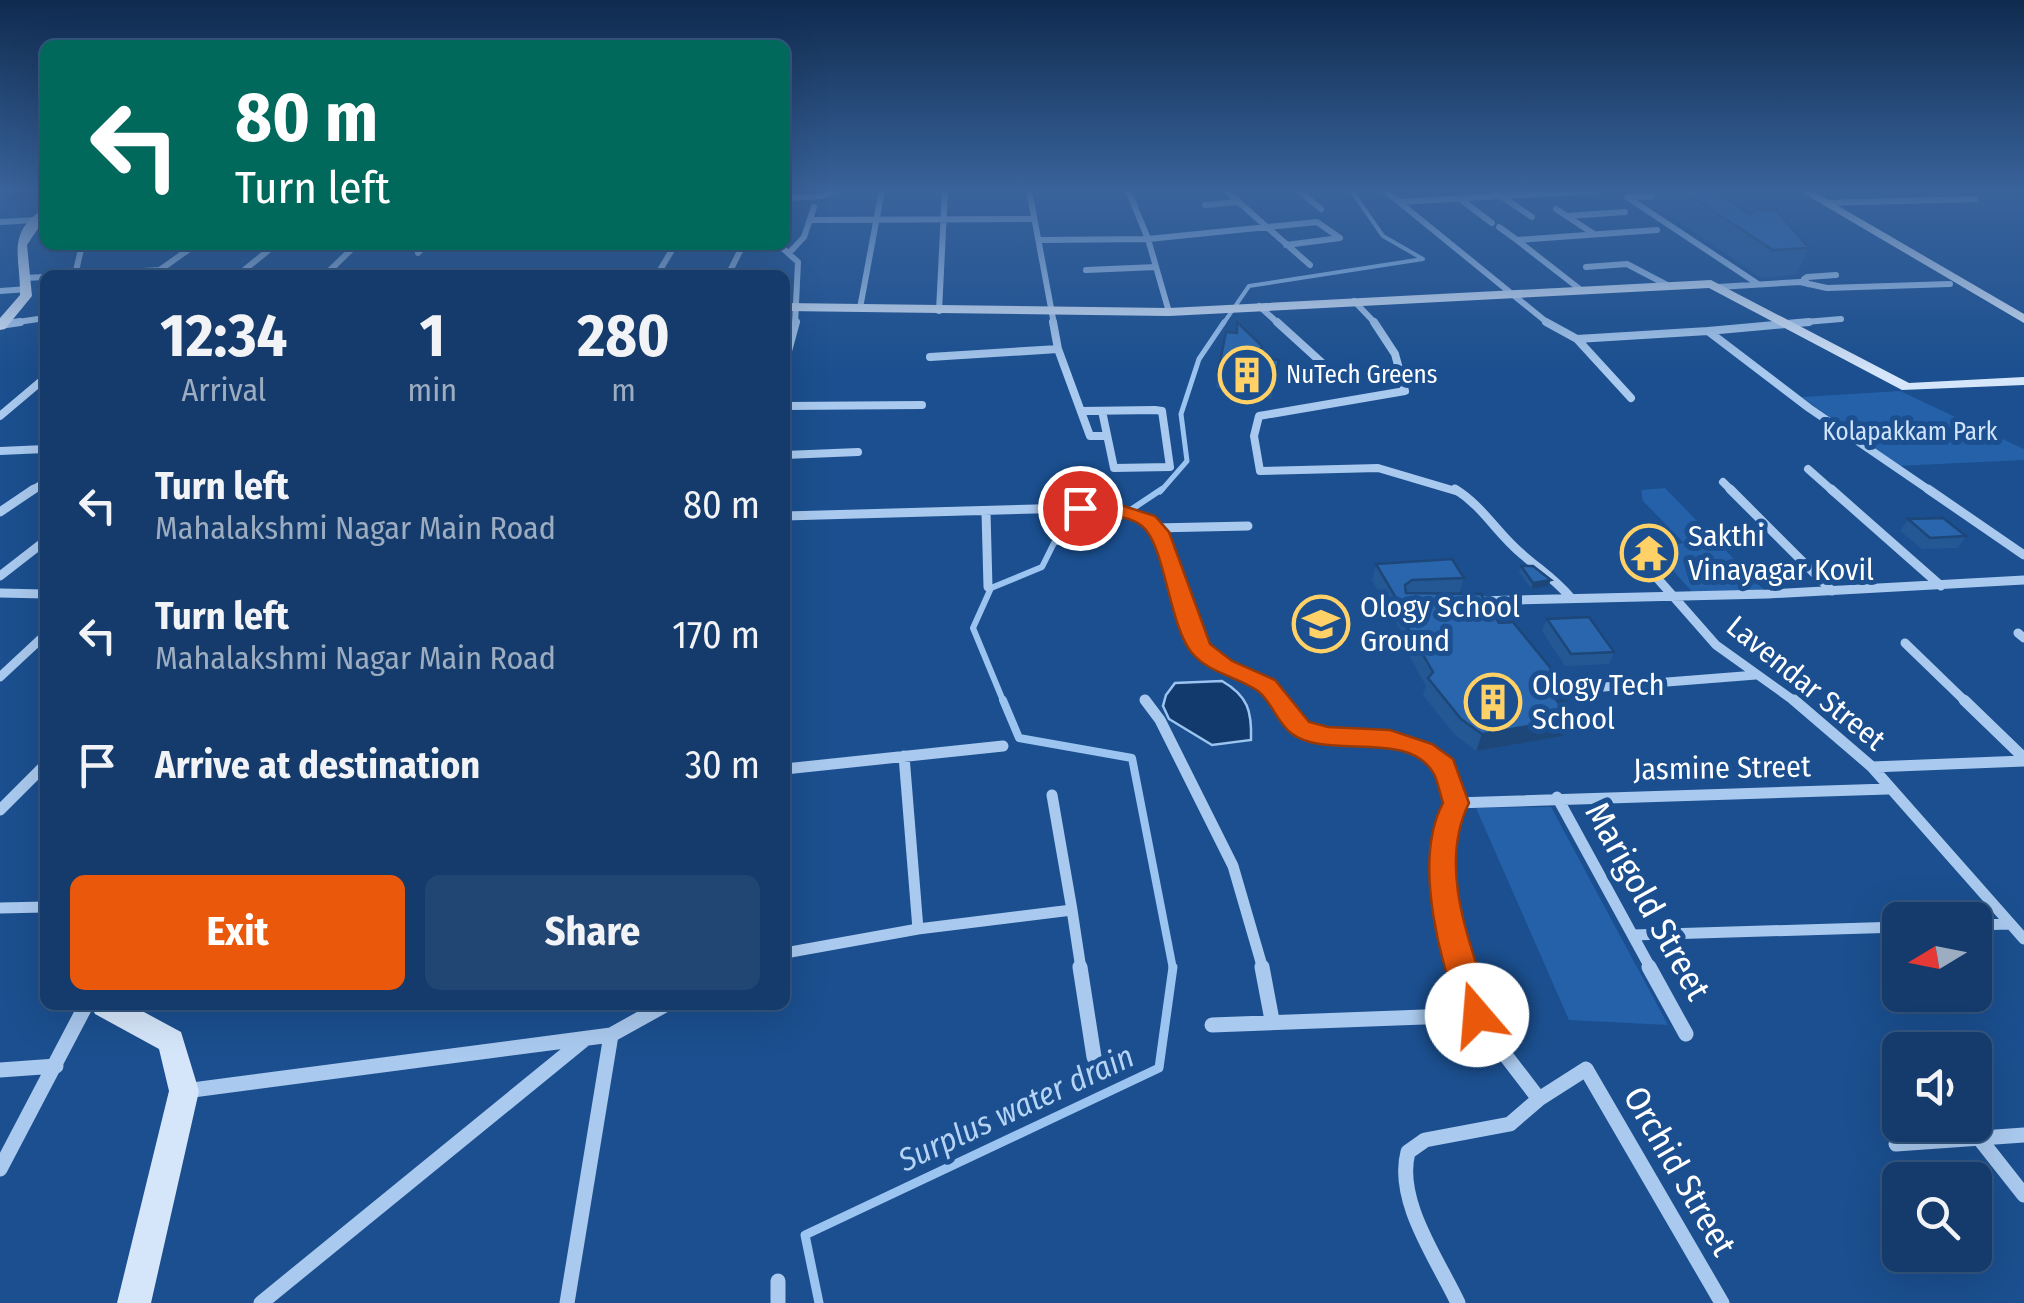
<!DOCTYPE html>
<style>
:root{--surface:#143b6b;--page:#214673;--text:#f1f3f6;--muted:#9dadc1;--line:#33557e;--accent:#ea580c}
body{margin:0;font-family:"Fira Sans Condensed",sans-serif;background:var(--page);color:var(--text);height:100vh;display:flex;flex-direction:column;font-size:38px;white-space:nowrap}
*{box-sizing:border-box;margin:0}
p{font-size:32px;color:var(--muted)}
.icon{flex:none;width:55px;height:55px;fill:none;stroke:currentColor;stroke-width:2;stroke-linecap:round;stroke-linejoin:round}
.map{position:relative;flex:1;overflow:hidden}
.sheet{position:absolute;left:40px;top:270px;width:750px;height:740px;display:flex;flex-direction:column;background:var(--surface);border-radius:15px;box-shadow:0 10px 40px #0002,0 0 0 2px var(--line)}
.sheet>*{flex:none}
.banner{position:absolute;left:40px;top:40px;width:750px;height:210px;border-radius:15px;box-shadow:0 10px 40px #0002,0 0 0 2px var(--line);background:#00695c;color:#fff;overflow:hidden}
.needle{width:65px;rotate:260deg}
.fabs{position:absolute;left:1882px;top:902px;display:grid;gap:20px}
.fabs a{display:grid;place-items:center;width:110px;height:110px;border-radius:15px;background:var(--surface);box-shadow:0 10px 40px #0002,0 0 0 2px var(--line);font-size:50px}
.pin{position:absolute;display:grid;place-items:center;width:85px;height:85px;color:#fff;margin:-42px;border:5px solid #fff;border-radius:50%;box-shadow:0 2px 10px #0007}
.me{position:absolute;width:110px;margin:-55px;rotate:342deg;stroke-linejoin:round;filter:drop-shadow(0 0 8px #0008)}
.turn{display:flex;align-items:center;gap:35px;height:210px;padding:0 30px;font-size:45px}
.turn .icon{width:130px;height:130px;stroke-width:2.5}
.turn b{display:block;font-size:70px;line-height:85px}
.eta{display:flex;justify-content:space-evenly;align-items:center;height:170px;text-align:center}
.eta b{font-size:60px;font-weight:700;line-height:70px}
.action{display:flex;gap:20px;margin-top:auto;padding:20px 30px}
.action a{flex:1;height:115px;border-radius:15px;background:var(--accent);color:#fff;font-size:40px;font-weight:700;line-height:115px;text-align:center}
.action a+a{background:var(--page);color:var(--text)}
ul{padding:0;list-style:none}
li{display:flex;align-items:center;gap:30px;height:130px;padding:0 30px}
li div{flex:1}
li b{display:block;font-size:38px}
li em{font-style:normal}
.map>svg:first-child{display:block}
</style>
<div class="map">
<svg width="2024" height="1303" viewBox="0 0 2024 1303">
<rect width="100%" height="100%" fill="#1b4f8f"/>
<path fill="#2461a8" d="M1900,391L2024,449V460L1897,466L1802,397Z
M1665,488L1768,594L1695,595L1652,547L1684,543L1643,501L1641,490Z
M1551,807L1668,1025L1569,1020L1476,808Z"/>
<path fill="#123a6d" stroke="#9cc4f0" stroke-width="2.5" d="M1222,681C1248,696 1252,711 1251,740L1212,745L1169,719L1163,706L1166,695L1175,683Z"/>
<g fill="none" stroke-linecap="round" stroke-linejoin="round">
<path stroke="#9cc4f0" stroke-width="4" d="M1223,324L1249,286L1423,259L1383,236L1351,190"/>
<path stroke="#9cc4f0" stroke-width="5" d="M1160,492L1187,461L1181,414L1199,359L1224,322"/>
<path stroke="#9cc4f0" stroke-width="6" d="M1004,703L973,628L991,588L1042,567L1054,543L1111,523L1162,489"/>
<path stroke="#9cc4f0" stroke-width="8" d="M1003,700L1019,738L1132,758L1173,969"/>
<path stroke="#9cc4f0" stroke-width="9" d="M819,1303L805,1235L1159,1068L1173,967"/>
<path stroke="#a9c9ee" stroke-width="6" d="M1029,190L1054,324
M1128,190L1148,239L1169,312
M1225,190L1310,265
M1298,190L1321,209
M1384,190L1399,202L1501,196L1492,190
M1664,196L1627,197L1758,284
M785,198L822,196L836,190
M1460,199L1492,223
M1399,202L1549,324
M1825,203L1975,199
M1205,205L1238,202
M1556,209L1594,234
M1567,216L1625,212
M1532,217L1501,196L1596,191
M810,220L1032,219
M0,222L35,220
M1499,227L1517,240L1657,230
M1039,240L1148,239L1317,222L1340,238L1286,245
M1518,241L1581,290
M779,245L798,262L795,324
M790,252L804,237L814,207
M418,253L426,245
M1586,267L1627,264L1669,286
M1086,270L1156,267
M157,272L195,245
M74,275L160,270
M75,275L82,245
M238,275L275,245
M325,275L356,245
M657,275L675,245
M728,275L743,245
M23,278L45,277
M1808,284L1804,279L1807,277L1836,275
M1718,287L1800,282L1827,288L1950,284
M0,291L28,289
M1354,301L1376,324
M1259,306L1279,324
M860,308L882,190
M939,311L945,190
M4,324L45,318
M1781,324L1841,319"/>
<path stroke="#a9c9ee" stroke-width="8" d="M1053,322L1058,349L1090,436H1107
M1277,322L1331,371
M1374,322L1395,354L1405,391L1259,416L1254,436L1260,471L1378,468L1459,492
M1546,322L1577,339L1708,331
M1809,322L1708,331L1809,408L1932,492
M0,325L20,322
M1577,339L1631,398
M930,357L1058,349
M785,362L796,322
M785,406L922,405
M1081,411L1155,410L1162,411L1170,467L1114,468L1102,411
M0,416L45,378
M0,451L45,449
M785,455L858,452
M1808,469L1834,492
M1723,482L1733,492
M30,492L45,482"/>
<path stroke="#a9c9ee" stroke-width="9" d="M1455,489C1484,507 1497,534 1523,555C1540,570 1555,579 1570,597
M1730,489L1832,591
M1831,489L1941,586
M1928,489L2024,555
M0,512L34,489
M986,512L988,587
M785,516L1111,507C1123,510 1137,512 1147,520C1181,544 1176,612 1200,646C1221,675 1259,673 1280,703
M1155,528L1248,526
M1636,554L1716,645L1797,703
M0,576L45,541
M0,593L45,594
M1476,601L1768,594L2024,580
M2018,633L2024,638
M1905,643L1967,703
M0,677L45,635
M1553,691L1756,675"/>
<path stroke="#a9c9ee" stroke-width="11" d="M1145,700L1160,720L1233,866L1263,969
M1278,700C1327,772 1408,709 1446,769C1466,800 1443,838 1442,872C1441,904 1449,940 1461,969
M1794,700L1872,767L2024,939
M1964,700L2024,758
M904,756L918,929
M1872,767L2024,761
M785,769L1003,746
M1557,797L1651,969
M1456,803L1888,789
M0,810L45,765
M0,908L45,907
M1072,910L1081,969
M1975,925L2009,924
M1633,935L1900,927
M785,953L918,929L1072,910L1052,795"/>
<path stroke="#a9c9ee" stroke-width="15" d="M1080,967L1094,1057
M1262,967L1272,1020
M1460,967L1493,1039L1539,1099
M1649,967L1686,1034
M1212,1025L1477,1015
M0,1070L56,1066
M185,1091L611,1035L665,1005
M1979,1138L2024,1195
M1896,1144L2024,1135
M0,1169L86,1005
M778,1281V1303
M261,1303L585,1039
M567,1303L611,1035
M1458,1303C1438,1260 1395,1201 1408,1152L1425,1140L1510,1124L1539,1099L1586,1069L1722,1303"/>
<path fill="#d6e6fa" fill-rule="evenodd" d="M1798,190H1811L2024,314V323Z
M45,208V218L27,245L32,296L5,329L0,330V318L20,295C21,258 5,232 45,208Z
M1711,280L1909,383L2024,377V385L1902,390L1709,288L1169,316L785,311V303L1169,308Z
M91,1005H131L181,1032L199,1091L151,1303H117L169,1091L159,1049L95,1014Z"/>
</g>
<path fill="#245895" d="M1657,190H1711L1809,248L1796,275L1761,278L1652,203Z
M1262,346L1260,358L1276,376L1271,400L1247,377L1245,391L1216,388L1218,372Z
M1908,519L1966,536L1958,548L1922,549L1900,531Z
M1376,564L1464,578L1459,594L1499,623L1554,680L1564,710L1563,736L1476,751L1455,735L1423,695L1426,686L1401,641L1403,634L1372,580Z
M1521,566L1548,586L1531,589L1519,572Z
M1547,619L1614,652L1609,664L1565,666L1542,631Z"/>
<path fill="#1d4779" d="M1551,580L1548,586L1531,589L1533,583Z
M1571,694L1564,710L1555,698Z
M1570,719L1563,736L1476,751L1482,734Z"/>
<path fill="#2a66ad" stroke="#1d4779" stroke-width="2.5" d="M1681,190H1711L1750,214L1758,210H1776L1809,248L1773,250Z
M1237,322L1262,346L1258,358L1279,360L1274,383L1248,360V375L1218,372L1226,332L1237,333Z
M1943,518L1966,536L1930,538L1908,519Z
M1452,559L1464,578L1412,580L1405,585L1406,593L1481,594L1499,623L1513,622L1553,671L1554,680L1571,694L1555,698L1570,719L1482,734L1461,719L1428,678L1433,672L1406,625H1412L1376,564Z
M1521,566H1533L1551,580L1533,583Z
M1589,617L1614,652L1571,654L1547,619Z"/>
<linearGradient id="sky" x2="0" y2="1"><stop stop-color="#0f2b4f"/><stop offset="0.51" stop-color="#39639b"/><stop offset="1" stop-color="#39639b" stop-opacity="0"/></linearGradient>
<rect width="2024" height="373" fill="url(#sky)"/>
<path fill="#ea580c" stroke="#983908" stroke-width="2.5" d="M1111,502L1155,516L1169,532L1210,644L1232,661L1275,680L1309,722L1328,727L1390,730L1432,744L1453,759L1469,803C1436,870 1473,949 1493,1015L1488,1025L1477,1029L1466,1025C1440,968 1412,861 1443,803C1440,794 1438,782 1434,774C1409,728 1326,761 1291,733C1277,722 1271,701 1258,691C1237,676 1210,674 1192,653C1169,626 1165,544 1142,526C1121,509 1086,521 1071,508L1080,502Z"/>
<defs>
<g id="building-ring" transform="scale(2.875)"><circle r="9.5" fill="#1b4f8f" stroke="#ffd166" stroke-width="1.5"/><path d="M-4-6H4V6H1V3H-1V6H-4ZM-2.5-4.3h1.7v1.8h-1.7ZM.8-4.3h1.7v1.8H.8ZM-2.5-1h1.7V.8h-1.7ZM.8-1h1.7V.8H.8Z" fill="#ffd166"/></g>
<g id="temple-ring" transform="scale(2.875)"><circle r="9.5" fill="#1b4f8f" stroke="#ffd166" stroke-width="1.5"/><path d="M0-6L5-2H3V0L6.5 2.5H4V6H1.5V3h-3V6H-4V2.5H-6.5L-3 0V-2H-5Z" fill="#ffd166"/></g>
<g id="school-ring" transform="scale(2.875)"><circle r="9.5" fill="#1b4f8f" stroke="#ffd166" stroke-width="1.5"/><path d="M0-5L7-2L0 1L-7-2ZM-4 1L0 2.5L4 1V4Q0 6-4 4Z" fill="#ffd166"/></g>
</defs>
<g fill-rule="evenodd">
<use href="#building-ring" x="1247" y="375"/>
<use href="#temple-ring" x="1649" y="553"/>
<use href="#school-ring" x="1321" y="624"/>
<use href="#building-ring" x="1493" y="702"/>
</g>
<g text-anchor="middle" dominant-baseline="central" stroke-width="10" stroke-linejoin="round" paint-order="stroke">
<g font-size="25" fill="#fff" stroke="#1b4f8f" text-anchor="start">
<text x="1286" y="375">NuTech Greens</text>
</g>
<g font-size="25" fill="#cfe3fa" stroke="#1b4f8f">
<text x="1910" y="432">Kolapakkam Park</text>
</g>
<g font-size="30" fill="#fff" stroke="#1b4f8f" text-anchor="start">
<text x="1688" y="536">Sakthi<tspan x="1688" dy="34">Vinayagar Kovil</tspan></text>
<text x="1360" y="607">Ology School<tspan x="1360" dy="34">Ground</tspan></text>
<text x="1532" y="685">Ology Tech<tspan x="1532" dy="34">School</tspan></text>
</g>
<g font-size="30" fill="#fff" stroke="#1b4f8f">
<text transform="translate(1806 683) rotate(39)">Lavendar Street</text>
<text transform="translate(1722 768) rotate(-1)">Jasmine Street</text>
</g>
<g font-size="32" font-style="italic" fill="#b5d3f5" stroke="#1b4f8f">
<text transform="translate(1016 1108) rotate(-25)">Surplus water drain</text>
</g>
<g font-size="35" fill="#fff" stroke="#1b4f8f">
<text transform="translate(1648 901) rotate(61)">Marigold Street</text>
<text transform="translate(1680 1171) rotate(60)">Orchid Street</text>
</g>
</g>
</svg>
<div class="fabs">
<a><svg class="needle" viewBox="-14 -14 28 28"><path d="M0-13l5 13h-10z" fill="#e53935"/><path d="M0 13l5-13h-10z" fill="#9dadc1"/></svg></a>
<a><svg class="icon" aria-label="sound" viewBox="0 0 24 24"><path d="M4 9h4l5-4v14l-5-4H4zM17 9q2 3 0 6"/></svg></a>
<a><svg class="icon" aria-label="search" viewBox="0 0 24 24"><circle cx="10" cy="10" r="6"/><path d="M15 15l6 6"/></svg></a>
</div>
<div class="pin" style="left:1080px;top:508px;background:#d93025"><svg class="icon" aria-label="arrive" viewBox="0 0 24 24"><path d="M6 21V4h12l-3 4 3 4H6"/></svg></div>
<svg class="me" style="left:1477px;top:1015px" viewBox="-20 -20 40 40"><circle r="19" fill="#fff"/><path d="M0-13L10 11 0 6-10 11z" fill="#ea580c"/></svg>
<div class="banner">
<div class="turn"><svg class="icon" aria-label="left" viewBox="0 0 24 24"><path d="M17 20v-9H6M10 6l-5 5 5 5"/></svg><div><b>80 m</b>Turn left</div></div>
</div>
<section class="sheet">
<div class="eta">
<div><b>12:34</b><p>Arrival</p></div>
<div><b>1</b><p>min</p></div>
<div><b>280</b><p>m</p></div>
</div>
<ul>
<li><svg class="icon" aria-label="left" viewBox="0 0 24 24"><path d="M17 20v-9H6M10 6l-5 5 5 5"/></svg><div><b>Turn left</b><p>Mahalakshmi Nagar Main Road</p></div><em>80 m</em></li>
<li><svg class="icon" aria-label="left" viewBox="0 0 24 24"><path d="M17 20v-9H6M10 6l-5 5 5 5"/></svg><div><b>Turn left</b><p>Mahalakshmi Nagar Main Road</p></div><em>170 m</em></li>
<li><svg class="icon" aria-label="arrive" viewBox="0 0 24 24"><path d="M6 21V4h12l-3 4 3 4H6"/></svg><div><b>Arrive at destination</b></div><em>30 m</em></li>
</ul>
<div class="action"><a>Exit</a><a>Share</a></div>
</section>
</div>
